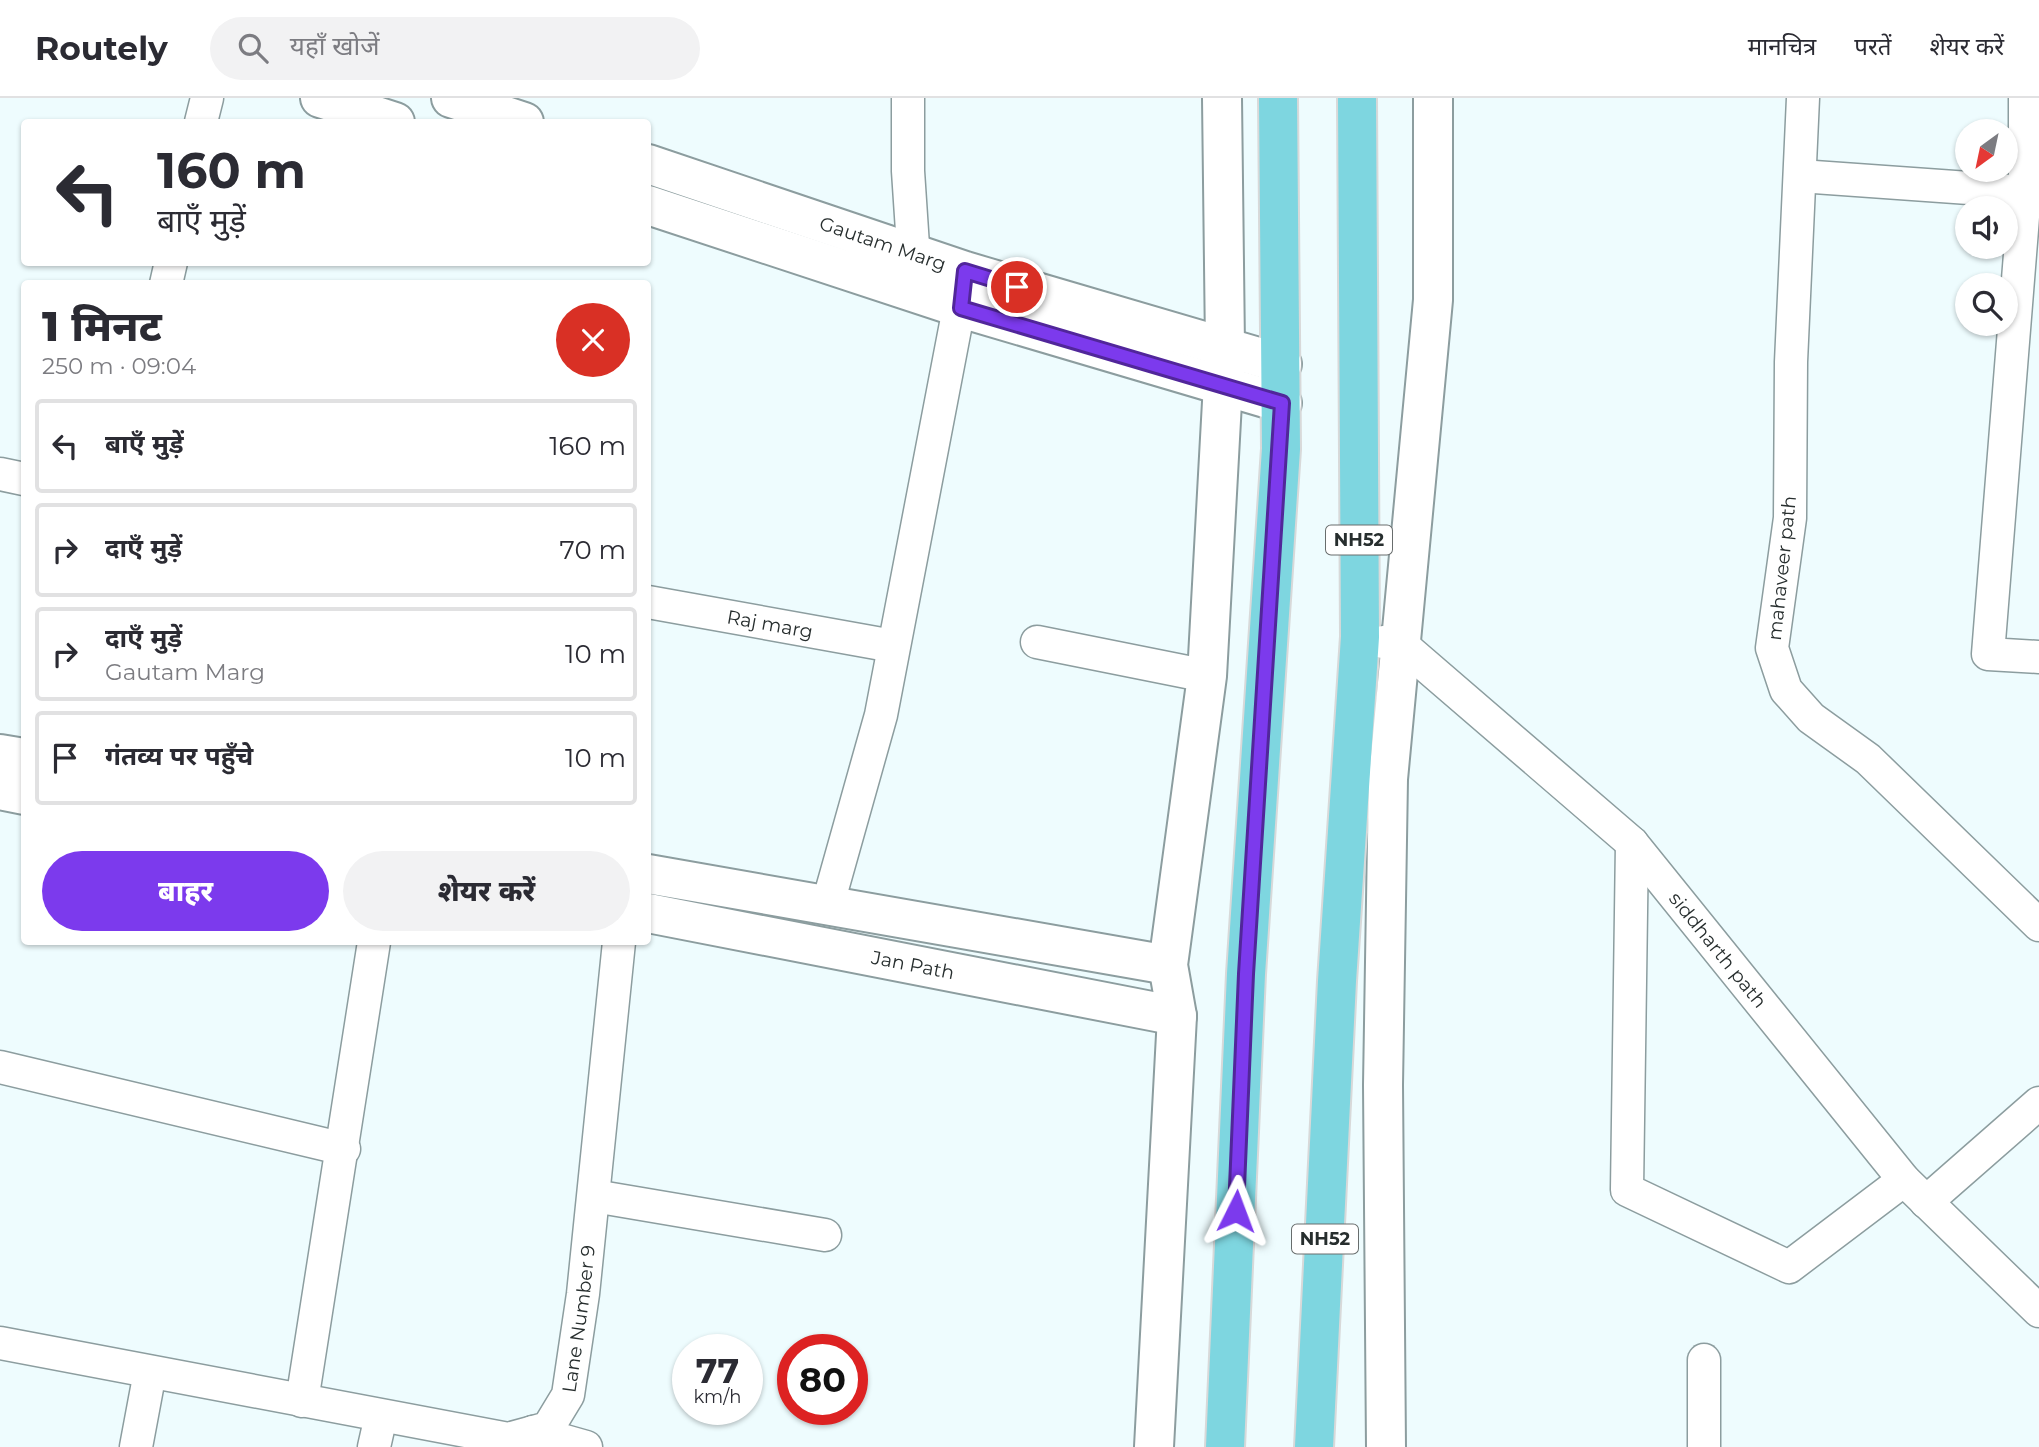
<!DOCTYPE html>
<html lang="hi">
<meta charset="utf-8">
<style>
:root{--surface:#fff;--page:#f2f2f3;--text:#2b2b33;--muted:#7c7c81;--line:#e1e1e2;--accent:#7c3aed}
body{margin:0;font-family:Montserrat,"Noto Sans Devanagari",sans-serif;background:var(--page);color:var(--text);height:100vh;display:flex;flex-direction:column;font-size:26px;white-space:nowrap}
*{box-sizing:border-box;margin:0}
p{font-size:23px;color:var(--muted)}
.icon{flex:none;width:38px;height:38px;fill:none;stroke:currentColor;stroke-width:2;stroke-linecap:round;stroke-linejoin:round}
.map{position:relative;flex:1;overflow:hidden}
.details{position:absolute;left:21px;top:182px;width:630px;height:665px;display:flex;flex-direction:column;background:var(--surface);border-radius:7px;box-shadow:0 2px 5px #0004}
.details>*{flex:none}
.banner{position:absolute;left:21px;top:21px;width:630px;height:147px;border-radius:7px;box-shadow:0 2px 5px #0004;background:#fff;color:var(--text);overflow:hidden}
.needle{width:46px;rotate:213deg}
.buttons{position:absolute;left:1955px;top:21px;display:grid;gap:14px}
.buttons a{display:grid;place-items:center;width:63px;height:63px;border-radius:50%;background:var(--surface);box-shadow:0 2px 5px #0004;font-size:35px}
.speed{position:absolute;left:672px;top:1236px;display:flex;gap:14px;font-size:35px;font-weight:700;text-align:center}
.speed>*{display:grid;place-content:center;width:91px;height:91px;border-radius:50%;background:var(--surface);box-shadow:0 2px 5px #0004;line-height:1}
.speed small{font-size:18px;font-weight:400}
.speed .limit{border:10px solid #d22;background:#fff;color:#111}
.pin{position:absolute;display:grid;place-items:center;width:60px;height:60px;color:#fff;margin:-30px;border:4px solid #fff;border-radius:50%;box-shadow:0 2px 7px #0007}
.me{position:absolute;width:77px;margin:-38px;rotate:3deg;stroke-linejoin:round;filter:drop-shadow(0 0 5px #0008)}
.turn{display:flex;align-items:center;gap:24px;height:147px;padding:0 21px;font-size:32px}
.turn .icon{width:91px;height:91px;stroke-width:2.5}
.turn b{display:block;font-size:49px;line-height:60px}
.round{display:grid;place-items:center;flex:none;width:74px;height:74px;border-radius:37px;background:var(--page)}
.overview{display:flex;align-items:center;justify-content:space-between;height:119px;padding:0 21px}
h1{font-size:42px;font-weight:800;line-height:52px}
.action{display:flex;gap:14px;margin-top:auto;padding:14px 21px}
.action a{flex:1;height:80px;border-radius:42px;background:var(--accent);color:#fff;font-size:28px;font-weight:800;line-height:80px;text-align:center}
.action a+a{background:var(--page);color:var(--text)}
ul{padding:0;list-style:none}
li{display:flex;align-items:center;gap:21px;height:94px;margin:0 14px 10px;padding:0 7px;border:4px solid var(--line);border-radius:7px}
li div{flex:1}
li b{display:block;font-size:26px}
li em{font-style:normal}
header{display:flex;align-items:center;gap:42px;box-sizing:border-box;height:98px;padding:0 35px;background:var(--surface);border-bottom:2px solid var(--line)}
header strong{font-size:33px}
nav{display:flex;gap:38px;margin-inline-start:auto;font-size:24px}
.search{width:490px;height:63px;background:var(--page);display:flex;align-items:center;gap:18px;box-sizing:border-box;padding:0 24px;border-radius:38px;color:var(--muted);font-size:26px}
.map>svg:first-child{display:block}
</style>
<header>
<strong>Routely</strong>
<div class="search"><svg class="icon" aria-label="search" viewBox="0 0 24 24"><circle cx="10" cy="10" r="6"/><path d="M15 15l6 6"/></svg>यहाँ खोजें</div>
<nav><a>मानचित्र</a><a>परतें</a><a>शेयर करें</a></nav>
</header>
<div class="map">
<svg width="2039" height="1349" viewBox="0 0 2039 1349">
<rect width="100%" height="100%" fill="#eefcfe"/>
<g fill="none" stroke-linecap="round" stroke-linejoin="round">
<g stroke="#8c9d9f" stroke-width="35">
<g id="minor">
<path d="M908,0V73L915,178"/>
<path d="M1803,0L1791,264L1790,420L1772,550L1786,592L1811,620L1868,661L2039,827"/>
<path d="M2025,0V94L1988,556L2039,559"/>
<path d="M201,24L207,0"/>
<path d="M1800,78L2025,94"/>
<path d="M166,186L171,164"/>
<path d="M0,376L24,381"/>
<path id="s1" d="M648,504L893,548"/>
<path d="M1037,544L1207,578"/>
<path id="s2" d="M1383,544L1402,547L1632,745L1904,1082L2039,1213"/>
<path d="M1632,745L1627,1092L1789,1169L1904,1082"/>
<path d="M827,809L881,617L963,189"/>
<path d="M0,969L344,1051"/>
<path d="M594,1098L825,1137"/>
<path d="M1926,1104L2039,1005"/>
<path id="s3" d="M0,1245L508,1341L548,1330L568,1297L583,1196L619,844"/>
<path d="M302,1303L374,844"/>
<path d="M533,1334L586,1349"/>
<path d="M136,1349L150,1274"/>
<path d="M374,1349L381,1318"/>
<path d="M1704,1349V1262"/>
</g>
</g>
<g stroke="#8c9d9f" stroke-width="42">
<g id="tertiary">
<path d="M320,0L395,24"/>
<path d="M451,0L524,24"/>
<path id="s4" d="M648,66L965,173L1282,266"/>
<path d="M648,107L961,210L1282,305"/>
<path d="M0,656L24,660"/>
<path d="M0,692L24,697"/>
<path d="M648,776L1168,867"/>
<path id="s5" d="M648,815L1177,918"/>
<path d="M1154,1349L1177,918L1168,867L1207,578L1225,249L1222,0"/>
<path d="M1386,1349L1383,987L1388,681L1433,202V0"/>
</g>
</g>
<g stroke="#d8d9d9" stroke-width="42">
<path id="trunk" d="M1225,1349L1246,876L1281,351L1278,0
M1314,1349L1337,883L1360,539L1357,0"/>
</g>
<use href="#minor" stroke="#fff" stroke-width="32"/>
<use href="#tertiary" stroke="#fff" stroke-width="38"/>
<use href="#trunk" stroke="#7ed6e0" stroke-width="38"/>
</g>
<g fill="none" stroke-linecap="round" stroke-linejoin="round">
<g stroke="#51269a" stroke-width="18">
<path id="route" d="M1017,189L965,173L961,210L1282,305L1246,876L1236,1113"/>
</g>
<use href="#route" stroke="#7c3aed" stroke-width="12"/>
</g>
<g text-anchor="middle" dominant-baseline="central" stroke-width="5" stroke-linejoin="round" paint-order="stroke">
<g fill="#fff" stroke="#686d6d" stroke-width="2">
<rect x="1326" y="427.5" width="66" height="29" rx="5"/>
<rect x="1292" y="1126.5" width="66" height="29" rx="5"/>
</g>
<g font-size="18" font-weight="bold" fill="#272e2e">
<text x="1359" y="442">NH52</text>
<text x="1325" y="1141">NH52</text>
</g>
<g font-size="19" fill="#272e2e" stroke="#fff">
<text stroke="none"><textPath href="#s4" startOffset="248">Gautam Marg</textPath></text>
<text transform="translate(1782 470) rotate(-84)">mahaveer path</text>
<text stroke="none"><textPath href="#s1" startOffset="124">Raj marg</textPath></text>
<text stroke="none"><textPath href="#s2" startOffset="460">siddharth path</textPath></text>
<text stroke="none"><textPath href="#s5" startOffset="270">Jan Path</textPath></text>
<text stroke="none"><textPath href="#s3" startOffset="674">Lane Number 9</textPath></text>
</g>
</g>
</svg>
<div class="buttons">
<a><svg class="needle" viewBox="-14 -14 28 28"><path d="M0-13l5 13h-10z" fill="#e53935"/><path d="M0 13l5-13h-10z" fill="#7c7c81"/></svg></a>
<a><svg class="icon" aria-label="sound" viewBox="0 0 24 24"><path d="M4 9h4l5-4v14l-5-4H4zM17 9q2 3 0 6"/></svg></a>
<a><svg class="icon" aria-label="search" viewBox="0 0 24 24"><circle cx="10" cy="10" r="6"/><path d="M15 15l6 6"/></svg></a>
</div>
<div class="speed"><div>77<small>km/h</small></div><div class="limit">80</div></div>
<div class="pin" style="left:1017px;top:189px;background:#d93025"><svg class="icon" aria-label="arrive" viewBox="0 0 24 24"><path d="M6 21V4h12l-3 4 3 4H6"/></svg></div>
<svg class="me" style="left:1236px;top:1113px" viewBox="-20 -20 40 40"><path d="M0-17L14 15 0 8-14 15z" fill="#7c3aed" stroke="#fff" stroke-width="4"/></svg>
<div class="banner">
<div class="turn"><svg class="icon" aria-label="left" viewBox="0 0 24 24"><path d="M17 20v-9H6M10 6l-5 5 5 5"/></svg><div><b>160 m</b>बाएँ मुड़ें</div></div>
</div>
<section class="details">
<div class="overview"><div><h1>1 मिनट</h1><p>250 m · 09:04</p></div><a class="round" style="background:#d93025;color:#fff"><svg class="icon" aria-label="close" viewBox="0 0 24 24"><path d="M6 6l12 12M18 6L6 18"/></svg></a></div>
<ul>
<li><svg class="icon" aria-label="left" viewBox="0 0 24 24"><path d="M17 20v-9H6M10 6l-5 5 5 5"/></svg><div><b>बाएँ मुड़ें</b></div><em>160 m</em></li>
<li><svg class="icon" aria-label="right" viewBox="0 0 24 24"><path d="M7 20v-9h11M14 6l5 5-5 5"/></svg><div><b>दाएँ मुड़ें</b></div><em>70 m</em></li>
<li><svg class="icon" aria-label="right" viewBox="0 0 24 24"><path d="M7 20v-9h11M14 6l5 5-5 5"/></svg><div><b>दाएँ मुड़ें</b><p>Gautam Marg</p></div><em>10 m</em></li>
<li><svg class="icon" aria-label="arrive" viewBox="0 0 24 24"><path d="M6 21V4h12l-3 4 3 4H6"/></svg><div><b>गंतव्य पर पहुँचे</b></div><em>10 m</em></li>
</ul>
<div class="action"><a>बाहर</a><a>शेयर करें</a></div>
</section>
</div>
